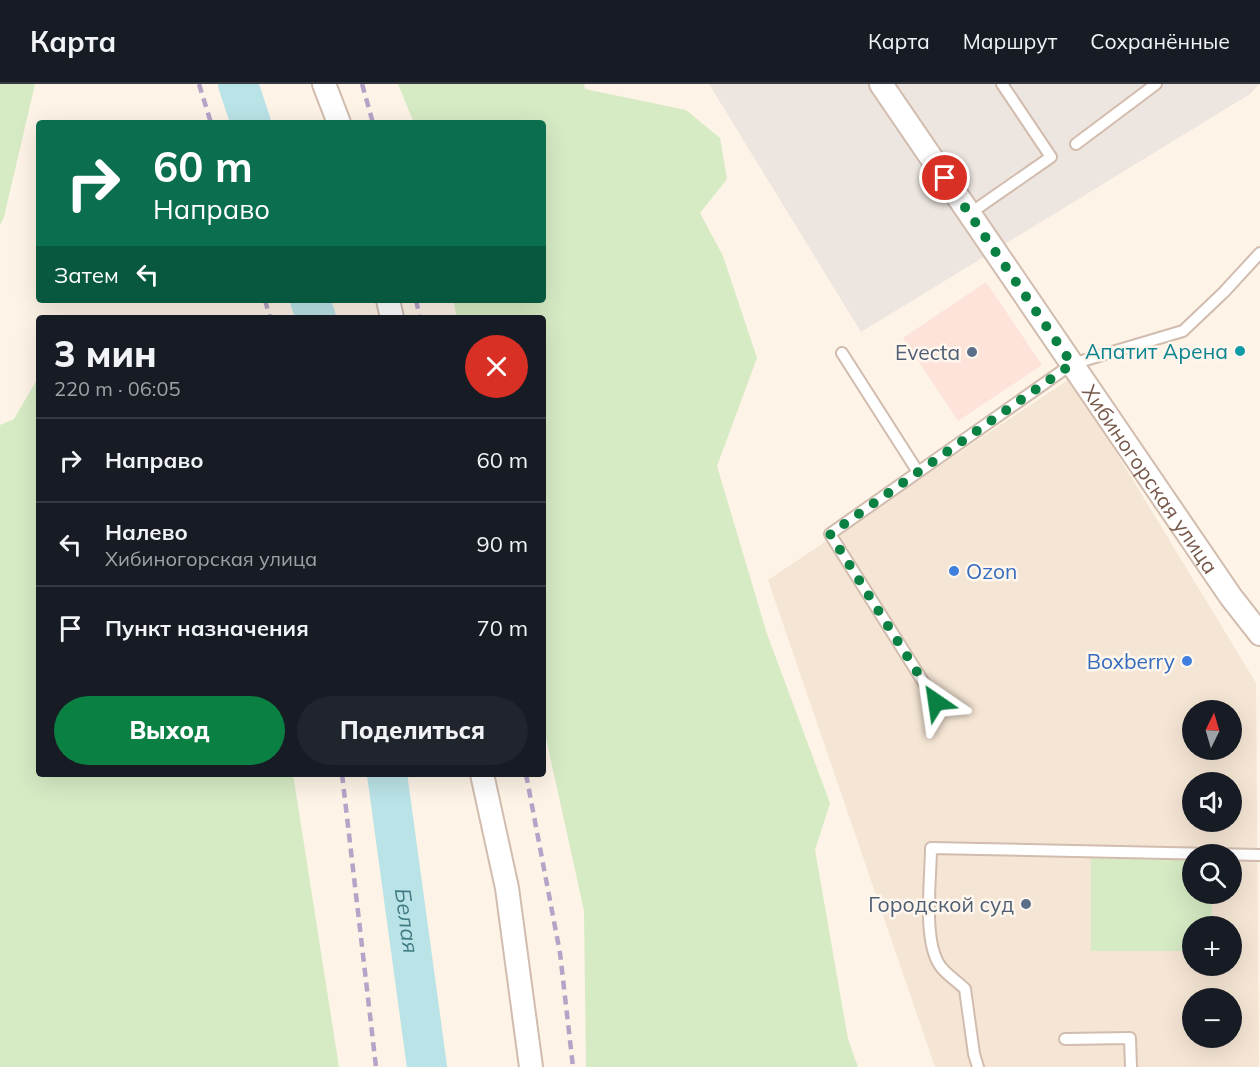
<!DOCTYPE html>
<html lang="ru">
<meta charset="utf-8">
<style>
:root{--surface:#171b24;--page:#20242c;--text:#f1f3f6;--muted:#9ea1a6;--line:#363941;--accent:#0b8043}
body{margin:0;font-family:Mulish,sans-serif;background:var(--page);color:var(--text);height:100vh;display:flex;flex-direction:column;font-size:22px;white-space:nowrap}
*{box-sizing:border-box;margin:0}
p{font-size:20px;color:var(--muted)}
.icon{flex:none;width:33px;height:33px;fill:none;stroke:currentColor;stroke-width:2;stroke-linecap:round;stroke-linejoin:round}
.map{position:relative;flex:1;overflow:hidden}
.details{position:absolute;left:36px;top:231px;width:510px;height:462px;display:flex;flex-direction:column;background:var(--surface);border-radius:6px;box-shadow:0 6px 24px #0002}
.details>*{flex:none}
.hud{position:absolute;left:36px;top:36px;width:510px;height:183px;border-radius:6px;box-shadow:0 6px 24px #0002;background:#0b6e4f;color:#fff;overflow:hidden}
.needle{width:39px;rotate:5deg}
.controls{position:absolute;left:1182px;top:616px;display:grid;gap:12px}
.controls a{display:grid;place-items:center;width:60px;height:60px;border-radius:50%;background:var(--surface);box-shadow:0 6px 24px #0002;font-size:30px}
.pin{position:absolute;display:grid;place-items:center;width:51px;height:51px;color:#fff;margin:-26px;border:3px solid #fff;border-radius:50%;box-shadow:0 2px 6px #0007}
.me{position:absolute;width:66px;margin:-33px;rotate:328deg;stroke-linejoin:round;filter:drop-shadow(0 0 4px #0008)}
.turn{display:flex;align-items:center;gap:21px;height:126px;padding:0 18px;font-size:27px}
.turn .icon{width:78px;height:78px;stroke-width:2.5}
.turn b{display:block;font-size:42px;line-height:51px}
.then{display:flex;align-items:center;height:57px;padding:0 18px;background:#0003;gap:12px;font-size:22px}
.round{display:grid;place-items:center;flex:none;width:63px;height:63px;border-radius:32px;background:var(--page)}
.overview{display:flex;align-items:center;justify-content:space-between;height:102px;padding:0 18px}
h1{font-size:36px;font-weight:800;line-height:45px}
.cta{display:flex;gap:12px;margin-top:auto;padding:12px 18px}
.cta a{flex:1;height:69px;border-radius:36px;background:var(--accent);color:#fff;font-size:24px;font-weight:800;line-height:69px;text-align:center}
.cta a+a{background:var(--page);color:var(--text)}
ul{padding:0;list-style:none}
li{display:flex;align-items:center;gap:18px;height:84px;padding:0 18px;border-top:2px solid var(--line)}
li div{flex:1}
li b{display:block;font-size:22px}
li em{font-style:normal}
header{display:flex;align-items:center;gap:36px;box-sizing:border-box;height:84px;padding:0 30px;background:var(--surface);border-bottom:2px solid var(--line)}
header strong{font-size:28px}
nav{display:flex;gap:33px;margin-inline-start:auto;font-size:21px}
.map>svg:first-child{display:block}
</style>
<header>
<strong>Карта</strong>
<nav><a>Карта</a><a>Маршрут</a><a>Сохранённые</a></nav>
</header>
<div class="map">
<svg width="1260" height="983" viewBox="0 0 1260 983">
<rect width="100%" height="100%" fill="#fdf3e6"/>
<path fill="#f5e5d4" fill-rule="evenodd" d="M1071,294L1256,599L1259,983H935L768,496ZM1192,627H1232V666H1192ZM1192,699H1232V738H1192ZM1192,771H1232V810H1192ZM1192,843H1232V882H1192ZM1192,915H1232V954H1192Z"/>
<path fill="#fde3da" d="M986,198L1042,281L958,337L903,254Z"/>
<path fill="#ede6e0" d="M709,0H1259L1250,10L861,248Z"/>
<path fill="#d6ebc4" d="M0,0H35L4,133L0,141Z
M398,0H584L585,5L686,26L720,54L727,95L700,129L723,172L757,274L717,382L767,550L830,719L815,766L848,955L858,983H586L584,827L543,640V234H457L453,216H543V39H414Z
M39,292V690H293L339,983H0V341L14,335Z
M1091,772H1192V810H1212V843H1192V867H1091Z"/>
<g fill="none" stroke-linecap="round" stroke-linejoin="round">
<g stroke="#bae3e7" stroke-width="40">
<path d="M238,0L251,39"/>
<path d="M310,216L316,234"/>
<path id="s1" d="M387,690L427,983"/>
</g>
<g stroke="#d1bcae" stroke-width="14">
<path id="service" d="M1076,60L1156,0
M969,130L1051,73L1002,0
M842,269L918,388
M936,618L830,450L1072,280L1183,247L1224,208L1260,169
M1065,955L1130,954L1131,983
M978,983L974,970L965,905C958,898 947,891 941,883C922,859 931,794 931,764L1260,771"/>
</g>
<g stroke="#d1bcae" stroke-width="26">
<g id="minor">
<path d="M324,0L339,39"/>
<path id="s2" d="M881,0L1231,513L1260,550"/>
<path d="M388,216L392,234"/>
<path d="M482,690L507,804L531,983"/>
</g>
</g>
<use href="#service" stroke="#fff" stroke-width="10"/>
<use href="#minor" stroke="#fff" stroke-width="22"/>
<path stroke="#b5a4c7" stroke-width="4.5" stroke-dasharray="9 6" stroke-linecap="butt" d="M199,0L211,39
M362,0L373,39
M265,216L270,234
M416,216L420,234
M342,690L376,983
M526,690L560,869L573,983"/>
</g>
<g fill="none" stroke-linecap="round" stroke-linejoin="round">
<path stroke="#0b8043" stroke-width="10" stroke-dasharray="0 18" d="M936,618L830,450L1072,280L945,94"/>
</g>
<circle fill="#0f9aa8" stroke="#fff7ed" stroke-width="2" cx="1240" cy="267" r="6"/>
<g fill="#5c6f8a" stroke="#fff7ed" stroke-width="2">
<circle cx="972" cy="268" r="6"/>
<circle cx="1026" cy="820" r="6"/>
</g>
<g fill="#3f7fe0" stroke="#fff7ed" stroke-width="2">
<circle cx="954" cy="487" r="6"/>
<circle cx="1187" cy="577" r="6"/>
</g>
<g text-anchor="middle" dominant-baseline="central" stroke-width="5" stroke-linejoin="round" paint-order="stroke">
<g font-size="21" fill="#0d838f" stroke="#fff7ed" text-anchor="end">
<text x="1228" y="267">Апатит Арена</text>
</g>
<g font-size="21" fill="#4e5e75" stroke="#fff7ed" text-anchor="end">
<text x="960" y="268">Evecta</text>
<text x="1014" y="820">Городской суд</text>
</g>
<g font-size="21" fill="#77584a" stroke="#fff7ed">
<text stroke="none"><textPath href="#s2" startOffset="478">Хибиногорская улица</textPath></text>
</g>
<g font-size="21" fill="#366cbe" stroke="#fff7ed" text-anchor="start">
<text x="966" y="487">Ozon</text>
<text x="1175" y="577" text-anchor="end">Boxberry</text>
</g>
<g font-size="22" font-style="italic" fill="#407b84" stroke="#fff7ed">
<text stroke="none"><textPath href="#s1" startOffset="148">Белая</textPath></text>
</g>
</g>
</svg>
<div class="controls">
<a><svg class="needle" viewBox="-14 -14 28 28"><path d="M0-13l5 13h-10z" fill="#e53935"/><path d="M0 13l5-13h-10z" fill="#9ea1a6"/></svg></a>
<a><svg class="icon" aria-label="sound" viewBox="0 0 24 24"><path d="M4 9h4l5-4v14l-5-4H4zM17 9q2 3 0 6"/></svg></a>
<a><svg class="icon" aria-label="search" viewBox="0 0 24 24"><circle cx="10" cy="10" r="6"/><path d="M15 15l6 6"/></svg></a>
<a>+</a>
<a>−</a>
</div>
<div class="pin" style="left:945px;top:94px;background:#d93025"><svg class="icon" aria-label="arrive" viewBox="0 0 24 24"><path d="M6 21V4h12l-3 4 3 4H6"/></svg></div>
<svg class="me" style="left:936px;top:618px" viewBox="-20 -20 40 40"><path d="M0-17L14 15 0 8-14 15z" fill="#0b8043" stroke="#fff" stroke-width="4"/></svg>
<div class="hud">
<div class="turn"><svg class="icon" aria-label="right" viewBox="0 0 24 24"><path d="M7 20v-9h11M14 6l5 5-5 5"/></svg><div><b>60 m</b>Направо</div></div>
<div class="then">Затем<svg class="icon" aria-label="left" viewBox="0 0 24 24"><path d="M17 20v-9H6M10 6l-5 5 5 5"/></svg></div>
</div>
<section class="details">
<div class="overview"><div><h1>3 мин</h1><p>220 m · 06:05</p></div><a class="round" style="background:#d93025;color:#fff"><svg class="icon" aria-label="close" viewBox="0 0 24 24"><path d="M6 6l12 12M18 6L6 18"/></svg></a></div>
<ul>
<li><svg class="icon" aria-label="right" viewBox="0 0 24 24"><path d="M7 20v-9h11M14 6l5 5-5 5"/></svg><div><b>Направо</b></div><em>60 m</em></li>
<li><svg class="icon" aria-label="left" viewBox="0 0 24 24"><path d="M17 20v-9H6M10 6l-5 5 5 5"/></svg><div><b>Налево</b><p>Хибиногорская улица</p></div><em>90 m</em></li>
<li><svg class="icon" aria-label="arrive" viewBox="0 0 24 24"><path d="M6 21V4h12l-3 4 3 4H6"/></svg><div><b>Пункт назначения</b></div><em>70 m</em></li>
</ul>
<div class="cta"><a>Выход</a><a>Поделиться</a></div>
</section>
</div>
